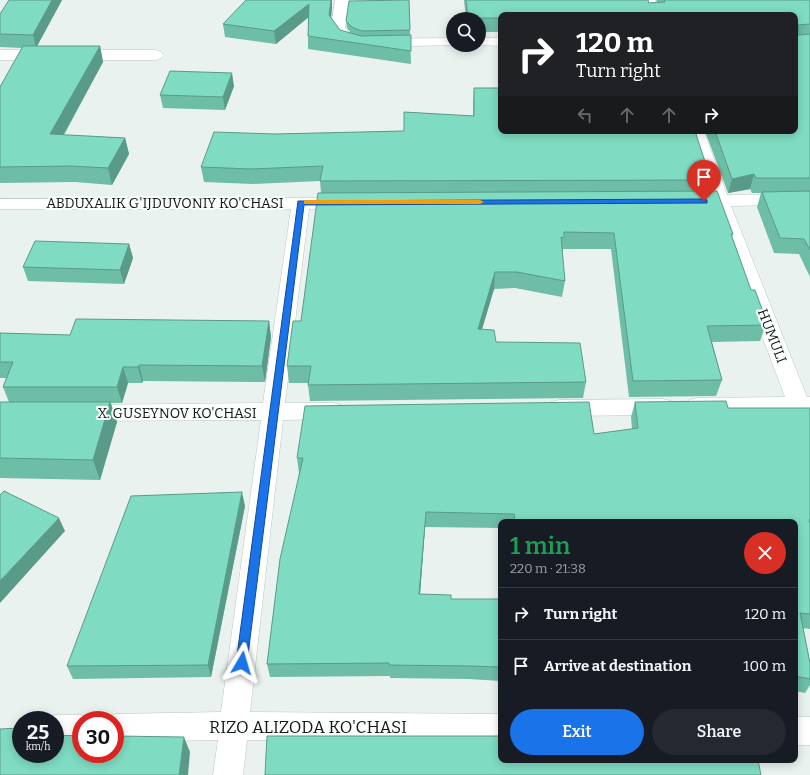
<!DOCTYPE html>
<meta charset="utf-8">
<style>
:root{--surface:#171b24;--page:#242831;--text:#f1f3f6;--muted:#9ea1a6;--line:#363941;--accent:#1a73e8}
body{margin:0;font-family:Bitter,serif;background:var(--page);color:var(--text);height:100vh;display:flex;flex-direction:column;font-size:15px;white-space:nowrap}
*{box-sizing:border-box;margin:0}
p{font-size:13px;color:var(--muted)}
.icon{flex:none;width:22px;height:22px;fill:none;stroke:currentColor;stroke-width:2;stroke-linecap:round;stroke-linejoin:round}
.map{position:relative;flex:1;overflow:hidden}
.side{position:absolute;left:498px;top:519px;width:300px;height:244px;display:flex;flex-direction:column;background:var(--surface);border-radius:8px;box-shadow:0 2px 10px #0003}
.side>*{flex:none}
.guide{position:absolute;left:498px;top:12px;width:300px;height:122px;border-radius:8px;box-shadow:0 2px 10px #0003;background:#202124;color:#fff;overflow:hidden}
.controls{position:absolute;left:446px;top:12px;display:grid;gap:8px}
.controls a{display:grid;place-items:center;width:40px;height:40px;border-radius:50%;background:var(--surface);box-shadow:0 2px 10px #0003;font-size:20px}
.speed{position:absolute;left:12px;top:711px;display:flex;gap:8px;font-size:20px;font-weight:700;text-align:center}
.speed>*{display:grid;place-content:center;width:52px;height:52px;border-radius:50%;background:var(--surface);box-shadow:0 2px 10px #0003;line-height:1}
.speed small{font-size:10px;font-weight:400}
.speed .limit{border:6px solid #d22;background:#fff;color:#111}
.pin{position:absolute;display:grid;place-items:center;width:34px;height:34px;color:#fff;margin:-41px -17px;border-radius:50% 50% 50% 0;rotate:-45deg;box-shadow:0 0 4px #0007}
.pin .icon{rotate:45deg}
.me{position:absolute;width:44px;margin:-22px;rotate:7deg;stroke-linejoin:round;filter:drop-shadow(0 0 3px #0008)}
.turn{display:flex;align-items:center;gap:14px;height:84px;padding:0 12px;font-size:18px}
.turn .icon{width:52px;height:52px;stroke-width:2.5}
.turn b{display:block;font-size:28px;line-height:34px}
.lanes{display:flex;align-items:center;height:38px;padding:0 12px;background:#0003;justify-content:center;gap:20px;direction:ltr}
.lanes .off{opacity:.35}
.round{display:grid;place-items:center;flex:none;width:42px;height:42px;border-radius:21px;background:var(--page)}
.headline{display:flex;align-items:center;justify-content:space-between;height:68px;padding:0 12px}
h1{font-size:24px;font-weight:600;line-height:30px;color:#1e9e55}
.cta{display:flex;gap:8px;margin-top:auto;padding:8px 12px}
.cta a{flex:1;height:46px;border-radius:24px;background:var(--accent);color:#fff;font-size:16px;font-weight:600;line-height:46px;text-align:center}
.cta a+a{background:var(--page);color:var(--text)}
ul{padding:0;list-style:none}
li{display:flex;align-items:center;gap:12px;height:52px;padding:0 12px;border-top:1px solid var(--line)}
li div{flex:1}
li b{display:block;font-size:15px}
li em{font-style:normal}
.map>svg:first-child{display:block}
</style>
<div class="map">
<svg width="810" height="775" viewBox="0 0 810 775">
<rect width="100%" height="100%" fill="#eaf2ef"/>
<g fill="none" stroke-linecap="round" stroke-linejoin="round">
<g stroke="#bec6c3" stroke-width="1">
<path id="minor" d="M335,0H349L345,28L351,35L362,39L453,38V45H458L361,47L341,41L331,28Z
M641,0H655L661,15H647Z
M479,38H501V46L474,45H479Z
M0,50H156L161,52L164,55L161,58L156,60H0Z
M688,131H704L727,195L810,194V204L731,206L807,397H810V413L697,414L689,412L686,406L689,400L697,398L785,397L713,206L685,205L682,201L685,197L709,195Z
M347,198L353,199L356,203L353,207L309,209L285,403H333L341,405L344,411L341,417L333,419L283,420L250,712L501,714V742L247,740L243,775H213L218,740L115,742V720H104L115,714L221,712L261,420L83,421L75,419L72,413L75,407L83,405L263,403L291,209H0V199Z
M663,399L671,401L674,407L671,413L663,415L559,416L551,414L548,408L551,402L559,400Z
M55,715H81L91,719L81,720V743H55V720H44Z
M795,717H810V745H795Z"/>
</g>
<use href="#minor" fill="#fff" fill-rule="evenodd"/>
</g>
<path fill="#6dbda7" d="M62,0L37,46H100L103,62L64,135L125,138L129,154L112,185L75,182L0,183V87L22,48L0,47V14Z
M409,0L411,64L308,49V17L276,44L225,37L223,24L332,7L331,18L340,30L351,33L347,28L346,21Z
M464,0H648L649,3L657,2L656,0H810V277L799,254L774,253L757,207L761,193H752L750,189L728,193L705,131H795V15H501V32H479V19H466Z
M234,86L225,110L163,108L160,95Z
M474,88L711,180L708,191L733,234L732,237L751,290L766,325L760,341L712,342L722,380L716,396L629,397L611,249H563L562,253L565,281L562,297L515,288L494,289L482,329L496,342L586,382L583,398L310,401L308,385V383H289L287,366L301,321L321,193L320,181L253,184L204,182L201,167L275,134L404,131V112L473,116V102Z
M129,244L133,258L124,284L28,281L23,267Z
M269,321L271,337L265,382L143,381L142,383H128L122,403H111L117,422L100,480L0,478V402H9L3,387L6,378H0V333L70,335Z
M635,402L728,408L810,522V629L803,628L810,663V685L805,693L795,691V522H501V528L425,527L420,594L451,599H501V681L469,679L390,678V676L270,677L267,664L299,473L297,458L594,434L632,429L631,417Z
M245,506L211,677L73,679L67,666Z"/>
<path fill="#599a88" d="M52,0H62L36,48L33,35Z
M331,0H332V7L330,28L329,15Z
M309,4L310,16L276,44L274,31Z
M100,46L103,62L55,150L50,134Z
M232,73L234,86L225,110L223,97Z
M125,138L129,154L112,185L108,168Z
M754,174L750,189L728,193L732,179Z
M129,244L133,258L124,284L120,270Z
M495,272L494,289L477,346L478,329Z
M269,321L271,337L265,382L262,366Z
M139,365L143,381L142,383L138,367Z
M123,367L128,383L122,403L117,387Z
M110,402L117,422L100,480L93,460Z
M242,492L245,506L211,677L208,665Z
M426,512L425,527L419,608V594Z
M59,518L65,531L0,603V581Z
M184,737L190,752L188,775H179Z"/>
<path fill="#7fdcc2" stroke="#599a88" d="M9,0H52L33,35L0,34V14Z
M246,0H331L329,15L340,30L361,36L411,35V51L308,36L309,4L274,31L223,24Z
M409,0L410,30L362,31L352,27L346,21L349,1Z
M466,0H648L649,3L665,2L664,0H810V24L798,25V35L810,34V178H756L754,174L732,179L715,131H795V15H501V18H468Z
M23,46H100L50,134L125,138L108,168L70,166L0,167V87Z
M170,71L232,73L223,97L160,95Z
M474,88H501V131H695L711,180L320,181L323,166L251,169L201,167L214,132L275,134L404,131V112L474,116Z
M717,191L733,234H731L751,290H755L762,309L766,325L707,326L722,380L633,381L614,233L564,232V238L561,237L565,281L517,272H495L478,329L494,330L496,342L580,343L586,382L308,385L311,366H287L293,321H301L318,193Z
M810,191V250L804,239L780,238L762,192Z
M35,241L129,244L120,270L23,267Z
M76,319L269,321L262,366L139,365L138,367H123L117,387H3L13,362H0V333L70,335Z
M726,401L728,408H810V518L809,522H810V614L800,613L810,663V679L795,676V522H515L514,514L426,512L419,594L451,595V599H501V667L471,666L389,665V663L267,664L280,559L303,458H297L305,406L589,402L594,434L638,428L635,402Z
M0,402H110L93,460L0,458Z
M4,491L59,518L0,581V495Z
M242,492L208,665L67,666L131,496Z
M21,728V754H55V735L81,736V754H115V736L184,737L179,775H0V729Z
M267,736H501V760H758L761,775H265Z"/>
<path fill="#1a73e8" stroke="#114b97" d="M704,199L707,200V203L304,205L247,663L246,667L242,668L238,667L236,663L298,201Z"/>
<path fill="#f59e0b" d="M306,200H480L484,202L480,204H304V201Z"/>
<g text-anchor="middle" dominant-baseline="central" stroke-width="4" stroke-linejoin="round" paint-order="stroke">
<g font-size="14" fill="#141616" stroke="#fafffd">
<text x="165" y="203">ABDUXALIK G'IJDUVONIY KO'CHASI</text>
<text transform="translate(772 336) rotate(69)">HUMULI</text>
<text x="177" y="413">X. GUSEYNOV KO'CHASI</text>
</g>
<g font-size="17" fill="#141616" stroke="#fafffd">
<text x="308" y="727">RIZO ALIZODA KO'CHASI</text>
</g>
</g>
</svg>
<div class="controls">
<a><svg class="icon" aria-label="search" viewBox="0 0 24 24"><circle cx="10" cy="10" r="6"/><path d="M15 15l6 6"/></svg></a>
</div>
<div class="speed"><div>25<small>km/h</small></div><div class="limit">30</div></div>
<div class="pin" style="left:704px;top:201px;background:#d93025"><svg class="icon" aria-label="arrive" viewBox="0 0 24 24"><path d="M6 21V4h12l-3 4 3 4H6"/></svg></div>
<svg class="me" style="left:242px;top:663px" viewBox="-20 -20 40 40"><path d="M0-17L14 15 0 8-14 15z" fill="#1a73e8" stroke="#fff" stroke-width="4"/></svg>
<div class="guide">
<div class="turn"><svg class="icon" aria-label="right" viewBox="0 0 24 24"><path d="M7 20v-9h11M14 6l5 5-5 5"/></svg><div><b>120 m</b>Turn right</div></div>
<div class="lanes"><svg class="icon off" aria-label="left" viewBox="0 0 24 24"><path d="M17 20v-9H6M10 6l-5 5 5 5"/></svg><svg class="icon off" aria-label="ahead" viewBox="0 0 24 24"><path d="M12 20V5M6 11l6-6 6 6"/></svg><svg class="icon off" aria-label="ahead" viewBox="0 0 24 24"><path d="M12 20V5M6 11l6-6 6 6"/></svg><svg class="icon" aria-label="right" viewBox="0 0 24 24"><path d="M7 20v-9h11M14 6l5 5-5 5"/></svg></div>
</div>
<section class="side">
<div class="headline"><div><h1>1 min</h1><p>220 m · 21:38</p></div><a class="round" style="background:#d93025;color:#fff"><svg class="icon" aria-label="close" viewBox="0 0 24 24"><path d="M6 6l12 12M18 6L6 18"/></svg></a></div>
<ul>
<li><svg class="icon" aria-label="right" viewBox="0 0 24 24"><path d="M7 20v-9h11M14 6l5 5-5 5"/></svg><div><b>Turn right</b></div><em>120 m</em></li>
<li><svg class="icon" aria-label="arrive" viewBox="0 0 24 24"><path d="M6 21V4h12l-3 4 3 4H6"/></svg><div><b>Arrive at destination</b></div><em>100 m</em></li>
</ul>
<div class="cta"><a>Exit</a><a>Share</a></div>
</section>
</div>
